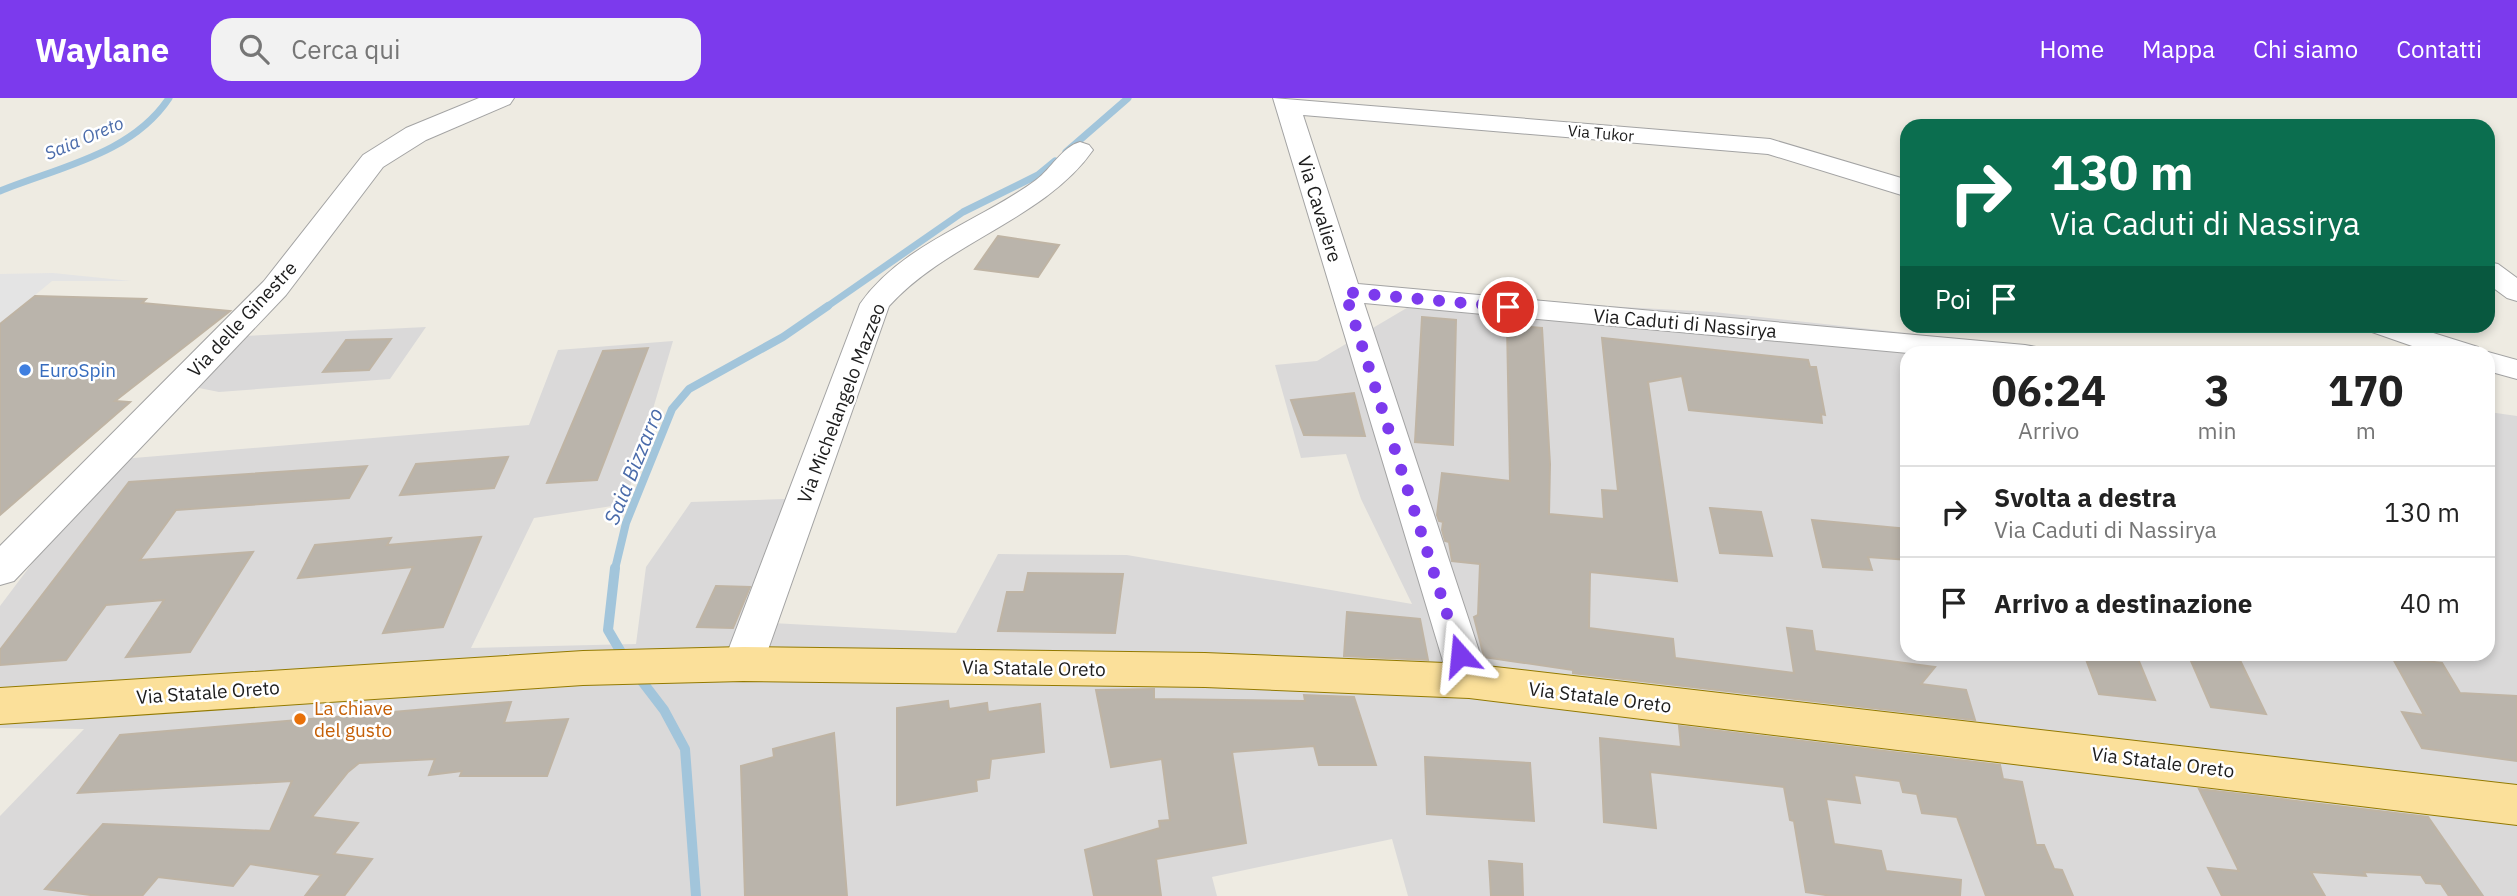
<!DOCTYPE html>
<html lang="it">
<style>
:root{--surface:#fff;--page:#f2f2f2;--text:#222;--muted:#767676;--line:#e0e0e0;--accent:#7c3aed}
body{margin:0;font-family:"IBM Plex Sans",sans-serif;background:var(--page);color:var(--text);height:100vh;display:flex;flex-direction:column;font-size:26px;white-space:nowrap}
*{box-sizing:border-box;margin:0}
p{font-size:23px;color:var(--muted)}
.icon{flex:none;width:38px;height:38px;fill:none;stroke:currentColor;stroke-width:2;stroke-linecap:round;stroke-linejoin:round}
.map{position:relative;flex:1;overflow:hidden}
.side{position:absolute;left:1900px;top:248px;width:595px;height:315px;display:flex;flex-direction:column;background:var(--surface);border-radius:21px;box-shadow:0 4px 10px #0003}
.side>*{flex:none}
.top-card{position:absolute;left:1900px;top:21px;width:595px;height:214px;border-radius:21px;box-shadow:0 4px 10px #0003;background:#0b6e4f;color:#fff;overflow:hidden}
.pin{position:absolute;display:grid;place-items:center;width:60px;height:60px;color:#fff;margin:-30px;border:4px solid #fff;border-radius:50%;box-shadow:0 2px 7px #0007}
.me{position:absolute;width:77px;margin:-38px;rotate:342deg;stroke-linejoin:round;filter:drop-shadow(0 0 5px #0008)}
.turn{display:flex;align-items:center;gap:24px;height:147px;padding:0 35px;font-size:32px}
.turn .icon{width:91px;height:91px;stroke-width:2.5}
.turn b{display:block;font-size:49px;line-height:60px}
.then{display:flex;align-items:center;height:66px;padding:0 35px;background:#0003;gap:14px;font-size:26px}
.eta{display:flex;justify-content:space-evenly;align-items:center;height:119px;text-align:center}
.eta b{font-size:42px;font-weight:700;line-height:49px}
ul{padding:0;list-style:none}
li{display:flex;align-items:center;gap:21px;height:91px;padding:0 35px;border-top:2px solid var(--line)}
li div{flex:1}
li b{display:block;font-size:26px}
li em{font-style:normal}
header{display:flex;align-items:center;gap:42px;box-sizing:border-box;height:98px;padding:0 35px;background:var(--accent);color:#fff}
header strong{font-size:33px}
nav{display:flex;gap:38px;margin-inline-start:auto;font-size:24px}
.search{width:490px;height:63px;background:var(--page);display:flex;align-items:center;gap:18px;box-sizing:border-box;padding:0 24px;border-radius:21px;color:var(--muted);font-size:26px}
.map>svg:first-child{display:block}
</style>
<header>
<strong>Waylane</strong>
<div class="search"><svg class="icon" aria-label="search" viewBox="0 0 24 24"><circle cx="10" cy="10" r="6"/><path d="M15 15l6 6"/></svg>Cerca qui</div>
<nav><a>Home</a><a>Mappa</a><a>Chi siamo</a><a>Contatti</a></nav>
</header>
<div class="map">
<svg width="2517" height="798" viewBox="0 0 2517 798">
<rect width="100%" height="100%" fill="#eeebe2"/>
<path fill="#dad9d9" d="M1427,198L1714,214L2091,255L1908,256V556H2488L2489,314L2517,318V798H1408L1392,741L1212,779L1217,798H0V718L84,631L0,630V508L110,362L529,327L558,252L673,243L625,406L534,420L471,550L636,546L646,469L691,404L814,400L772,525L956,535L998,456L1127,457L1412,506L1361,401L1346,356L1301,360L1275,267L1317,263Z
M426,229L390,281L219,294L194,289L244,238Z"/>
<path fill="#e4e4e4" d="M53,175L131,183H52L0,226V176Z"/>
<g fill="none" stroke-linecap="round" stroke-linejoin="round">
<path stroke="#a2c5db" stroke-width="7" d="M1066,54L1128,0
M0,93C59,69 132,56 169,0
M825,210L963,114L1038,77L1055,63"/>
<path stroke="#a2c5db" stroke-width="8" d="M615,471L626,425L672,311L689,291L783,239L828,208"/>
<path stroke="#a2c5db" stroke-width="10" d="M615,470L608,532L625,561
M638,578L664,612L685,651L696,798"/>
</g>
<path fill="#bab4ab" stroke="#bfb4a4" stroke-width="2" d="M998,138L1059,147L1038,179L975,171Z
M35,198L146,201L142,205L230,213L115,303L130,304L0,417V226Z
M1422,219L1456,222L1453,347L1415,344Z
M1507,227L1542,230L1550,366L1549,416L1604,421L1602,392L1618,393L1602,240L1808,262L1810,269H1816L1825,317L1821,316L1822,325L1689,312L1682,278L1648,284L1677,483L1590,474L1589,530L1673,541L1675,560L1794,575L1787,530L1812,533L1815,553L1935,569L1921,586L1966,592L1975,622L1573,575V572L1484,559L1474,519L1478,517L1480,466L1452,463L1449,444L1445,443L1442,432L1443,424L1439,423L1437,417L1442,375L1510,383Z
M391,241L369,272L323,274L346,242Z
M648,250L597,382L547,385L603,253Z
M1354,295L1365,338L1304,337L1291,302Z
M508,359L494,390L400,397L416,366Z
M367,368L349,400L176,412L140,462L253,454L190,554L126,559L164,502L106,507L66,562L0,567V552L129,384Z
M1710,410L1761,414L1772,458L1720,455Z
M1812,422L1908,431V462L1868,459L1872,472L1823,469Z
M481,439L443,529L383,535L413,469L298,480L315,447L391,440L387,447Z
M1028,475L1123,476L1115,535L998,533L1007,494H1024Z
M716,488L750,489L733,530L697,529Z
M1347,514L1420,521L1428,562L1344,558Z
M2084,556H2136L2155,602L2099,596Z
M2188,556H2237L2266,616L2211,609Z
M2392,559L2442,565L2460,595L2517,598V663L2422,650L2402,614L2424,617Z
M1154,591V601L1305,603L1304,597L1354,599L1376,667H1319L1314,648L1232,654L1246,745L1156,761L1161,798H1094L1085,752L1160,730L1159,723L1170,722L1162,661L1111,669L1096,592Z
M948,603L949,611L987,605L988,614L1040,606L1044,654L991,661L989,680L976,682L977,693L897,707V610Z
M511,604L504,625L568,621L547,678H460L462,673L429,677L435,661L359,665L348,674L312,719L358,725L334,756L372,761L344,798H305L321,777L250,766L233,788L158,779L142,798H98L45,791L103,726L270,733L292,683L78,695L120,637Z
M1679,628L2000,667L2003,681L2022,684L2036,747H2044L2054,771L2062,772L2073,798H1986L1957,719L1922,715L1917,696L1903,694L1900,683L1854,677L1860,705L1826,701L1834,746L1881,753L1886,773L1961,782L1960,798H1832L1806,794L1794,723L1790,722L1784,689L1650,674L1656,730L1604,724L1600,640L1681,649Z
M834,635L847,798H745L741,668L774,659L773,651Z
M1425,659L1530,665L1534,723L1427,716Z
M2199,691L2428,719L2483,798H2449L2441,786L2426,785L2421,777L2364,774L2366,778L2311,774L2325,798H2222L2208,770L2239,773Z
M1489,763L1522,766L1523,798H1491Z"/>
<g fill="none" stroke-linecap="round" stroke-linejoin="round">
<g stroke="#a3a3a3" stroke-width="2">
<path id="minor" d="M1273,0L1770,41L1908,82V99L1768,56L1303,17L1358,186L2025,247L2036,249L2040,256H1919L1364,205L1489,583L1483,594L1469,598L1455,594L1449,583Z
M1080,44L1089,47L1093,52C1045,121 948,143 889,208L763,566L757,577L743,581L729,577L723,566L860,206C902,146 979,124 1036,82C1051,71 1062,49 1080,44Z
M2488,164L2498,166L2517,180V203L2507,200L2488,186Z
M2368,228H2411L2478,249L2482,255L2488,254L2517,262V281L2488,273V256H2435L2372,234Z"/>
</g>
<g stroke="#a3a3a3" stroke-width="2">
<path id="tertiary" d="M479,0H514L510,6L426,42L383,69L286,197L14,483L0,487V448L264,183L363,57L406,30Z"/>
</g>
<g stroke="#937a01" stroke-width="2">
<path id="primary" d="M743,549L1205,555L1469,566L2517,687V727L1469,600L1205,589L743,583L583,587L0,626V590L583,553Z"/>
</g>
<use href="#minor" fill="#fff" fill-rule="evenodd"/>
<use href="#tertiary" fill="#fff" fill-rule="evenodd"/>
<use href="#primary" fill="#fbe09a" fill-rule="evenodd"/>
</g>
<g fill="none" stroke-linecap="round" stroke-linejoin="round">
<path stroke="#7c3aed" stroke-width="12" stroke-dasharray="0 21.6" d="M1460,557L1345,194L1508,209"/>
</g>
<circle fill="#3f7fe0" stroke="#fff" stroke-width="2.5" cx="25" cy="272" r="7"/>
<circle fill="#e8710a" stroke="#fff" stroke-width="2.5" cx="300" cy="621" r="7"/>
<g text-anchor="middle" dominant-baseline="central" stroke-width="5" stroke-linejoin="round" paint-order="stroke">
<g font-size="16" fill="#1c1c1c" stroke="#fff">
<text transform="translate(1601 35) rotate(5)">Via Tukor</text>
</g>
<g font-size="18" font-style="italic" fill="#4a6baa" stroke="#fff">
<text transform="translate(84 40) rotate(-23)">Saia Oreto</text>
</g>
<g font-size="19" fill="#1c1c1c" stroke="#fff">
<text transform="translate(1320 111) rotate(73)">Via Cavaliere</text>
<text transform="translate(242 221) rotate(-47)">Via delle Ginestre</text>
<text transform="translate(1685 225) rotate(5)">Via Caduti di Nassirya</text>
<text transform="translate(841 305) rotate(-69)">Via Michelangelo Mazzeo</text>
<text transform="translate(1034 570) rotate(1)">Via Statale Oreto</text>
<text transform="translate(208 594) rotate(-4)">Via Statale Oreto</text>
<text transform="translate(1600 599) rotate(7)">Via Statale Oreto</text>
<text transform="translate(2163 664) rotate(7)">Via Statale Oreto</text>
</g>
<g font-size="19" fill="#366cbe" stroke="#fff" text-anchor="start">
<text x="39" y="272">EuroSpin</text>
</g>
<g font-size="19" fill="#c56008" stroke="#fff" text-anchor="start">
<text x="314" y="610">La chiave<tspan x="314" dy="22">del gusto</tspan></text>
</g>
<g font-size="21" font-style="italic" fill="#4a6baa" stroke="#fff">
<text transform="translate(633 368) rotate(-68)">Saia Bizzarro</text>
</g>
</g>
</svg>
<div class="pin" style="left:1508px;top:209px;background:#d93025"><svg class="icon" aria-label="arrive" viewBox="0 0 24 24"><path d="M6 21V4h12l-3 4 3 4H6"/></svg></div>
<svg class="me" style="left:1460px;top:557px" viewBox="-20 -20 40 40"><path d="M0-17L14 15 0 8-14 15z" fill="#7c3aed" stroke="#fff" stroke-width="4"/></svg>
<div class="top-card">
<div class="turn"><svg class="icon" aria-label="right" viewBox="0 0 24 24"><path d="M7 20v-9h11M14 6l5 5-5 5"/></svg><div><b>130 m</b>Via Caduti di Nassirya</div></div>
<div class="then">Poi<svg class="icon" aria-label="arrive" viewBox="0 0 24 24"><path d="M6 21V4h12l-3 4 3 4H6"/></svg></div>
</div>
<section class="side">
<div class="eta">
<div><b>06:24</b><p>Arrivo</p></div>
<div><b>3</b><p>min</p></div>
<div><b>170</b><p>m</p></div>
</div>
<ul>
<li><svg class="icon" aria-label="right" viewBox="0 0 24 24"><path d="M7 20v-9h11M14 6l5 5-5 5"/></svg><div><b>Svolta a destra</b><p>Via Caduti di Nassirya</p></div><em>130 m</em></li>
<li><svg class="icon" aria-label="arrive" viewBox="0 0 24 24"><path d="M6 21V4h12l-3 4 3 4H6"/></svg><div><b>Arrivo a destinazione</b></div><em>40 m</em></li>
</ul>
</section>
</div>
